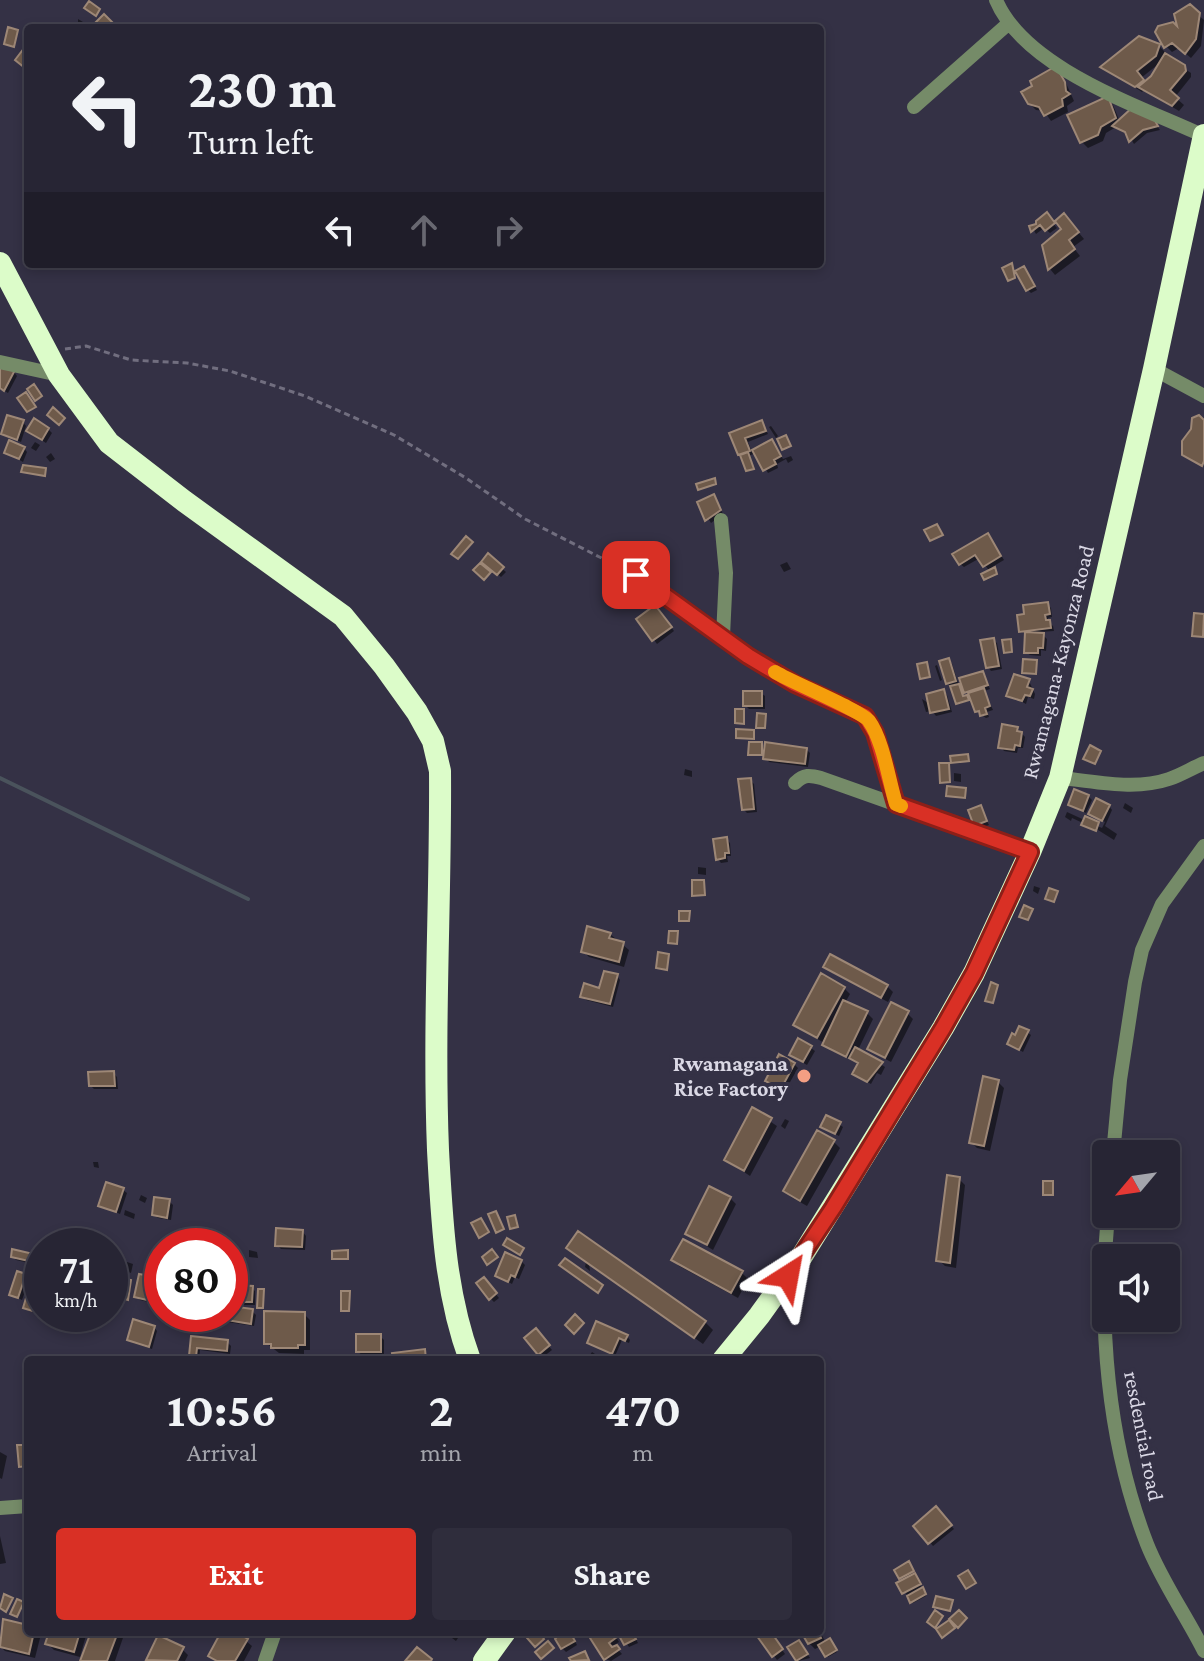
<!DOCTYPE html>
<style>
:root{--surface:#272534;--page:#2f2d3c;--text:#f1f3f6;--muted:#a4a5ac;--line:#43424f;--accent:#d93025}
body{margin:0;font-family:"Crimson Pro",serif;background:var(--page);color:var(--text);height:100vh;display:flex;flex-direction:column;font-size:30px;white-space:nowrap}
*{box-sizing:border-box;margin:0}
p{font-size:26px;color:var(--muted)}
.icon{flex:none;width:44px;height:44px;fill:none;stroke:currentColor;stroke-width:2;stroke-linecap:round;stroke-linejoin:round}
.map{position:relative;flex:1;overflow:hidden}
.drawer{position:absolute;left:24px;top:1356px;width:800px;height:280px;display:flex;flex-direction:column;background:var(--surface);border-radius:8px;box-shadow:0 4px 12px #0003,0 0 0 2px var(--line)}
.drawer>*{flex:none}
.top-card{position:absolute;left:24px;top:24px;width:800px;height:244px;border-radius:8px;box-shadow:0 4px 12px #0003,0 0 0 2px var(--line);background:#272534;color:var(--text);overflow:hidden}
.needle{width:52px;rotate:241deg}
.buttons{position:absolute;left:1092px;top:1140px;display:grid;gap:16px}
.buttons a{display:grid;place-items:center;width:88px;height:88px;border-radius:8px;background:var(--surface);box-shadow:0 4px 12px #0003,0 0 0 2px var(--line);font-size:40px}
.speed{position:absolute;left:24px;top:1228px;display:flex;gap:16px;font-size:40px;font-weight:700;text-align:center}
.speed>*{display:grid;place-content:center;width:104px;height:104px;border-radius:50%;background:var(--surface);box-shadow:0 4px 12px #0003,0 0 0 2px var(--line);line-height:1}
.speed small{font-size:20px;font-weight:400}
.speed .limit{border:12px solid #d22;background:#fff;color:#111}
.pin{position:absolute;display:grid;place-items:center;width:68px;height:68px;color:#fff;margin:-34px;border-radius:16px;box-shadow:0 4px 12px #0006}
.me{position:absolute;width:88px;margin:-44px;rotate:34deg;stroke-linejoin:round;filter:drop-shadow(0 0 6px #0008)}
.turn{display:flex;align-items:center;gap:28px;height:168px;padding:0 32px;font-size:36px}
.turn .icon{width:104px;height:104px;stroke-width:2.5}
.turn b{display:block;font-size:56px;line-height:68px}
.lanes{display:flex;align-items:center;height:76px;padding:0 32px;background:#0003;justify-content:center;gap:40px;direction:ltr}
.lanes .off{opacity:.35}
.eta{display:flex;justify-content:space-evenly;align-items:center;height:136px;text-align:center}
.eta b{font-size:48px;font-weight:700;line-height:56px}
.action{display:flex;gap:16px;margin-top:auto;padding:16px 32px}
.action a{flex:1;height:92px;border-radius:8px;background:var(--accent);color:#fff;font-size:32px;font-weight:700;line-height:92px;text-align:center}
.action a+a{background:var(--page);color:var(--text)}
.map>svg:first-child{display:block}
</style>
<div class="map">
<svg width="1204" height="1661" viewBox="0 0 1204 1661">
<rect width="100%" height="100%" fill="#343145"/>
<path fill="#0007" fill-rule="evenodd" d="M1189,7L1204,20L1201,46L1191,58L1179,48L1172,52L1166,46L1181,30Z
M78,19L88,25V28L78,23Z
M1159,46L1165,52L1164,55L1191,73V77L1175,97L1184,105L1179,111L1144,90L1142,92L1103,67ZM1161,62L1153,77L1144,82L1141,78Z
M1062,74L1074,101L1067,106L1068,112L1051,121L1044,111L1036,110L1029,103Z
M1107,99L1113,105L1120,122L1152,119L1160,130L1147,133L1134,144L1128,134L1116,127L1106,133L1103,141L1088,148L1082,142Z
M1046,215L1057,228L1050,233L1044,228L1036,234L1032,227L1038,226Z
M1070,222L1084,239L1073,247L1080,256L1055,275L1050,269L1044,246Z
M1024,268L1037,290L1031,293L1028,290Z
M0,371L14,372L17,376L8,393L0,388Z
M23,422L26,426L21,442L3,434Z
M762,423L768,434L748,442L752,452L772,442L783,459L791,456L793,460L788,463L786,459L777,464L778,468L768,473L756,453L748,456L753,470H748L732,434Z
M771,426L778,436L776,438L769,427Z
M48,429L52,433L46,443L32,434Z
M35,442L40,445L36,451L31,448Z
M24,448L27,452L23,462L6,452Z
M51,453L55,459L50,462L46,457Z
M713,496L723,514L711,523L699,503Z
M991,539L1004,560L992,567L997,575L987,580L990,572L980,558L964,567L960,564Z
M488,556L506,572L501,577L483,562Z
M787,562L791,569L784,572L780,565Z
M1048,605L1051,608L1052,617L1048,618V622L1053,626L1054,631L1040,632L1047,639L1046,651L1041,650V656L1030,655L1026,652L1027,634L1021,631Z
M659,611L674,631L657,644L639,620Z
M993,640L997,643L1002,669L991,671L988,667Z
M949,660L952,664L963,698L967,697L968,701L959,704L948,683Z
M937,665L942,680L940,681L935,666Z
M982,673L990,689L984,691L993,710L987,712L989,717L986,718L976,711L966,692Z
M1029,681L1035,694L1034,699L1028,697L1026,704L1009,695Z
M944,692L947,695L952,712L936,716L932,711L926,712L922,699L930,704Z
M761,693L765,696V709H749L745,705Z
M1017,728L1025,737L1023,748H1018L1017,753L1004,751L1001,747Z
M761,744L766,749H806L810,753L808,767L769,762L765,756H752Z
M685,769L692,771V777L684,775Z
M954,773L961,774V782L954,781Z
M750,780L754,784L757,812L747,813L743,809Z
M1088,796L1092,800L1086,813L1070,804Z
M1125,803L1133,808L1131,813L1123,808Z
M1109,806L1112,810L1105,826L1117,834L1114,840L1098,830L1072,818L1071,821L1065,817L1067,812L1102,828L1105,822L1090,813Z
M980,808L989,825L980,828L976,825Z
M726,839L730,843L731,856H727L728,862L721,863L718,859Z
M698,867L706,868V875L698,874Z
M1034,886L1040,888L1038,894L1033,891Z
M610,934L629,950L624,967L589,957L583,951Z
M826,966L887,986L893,992L888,1002L832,972Z
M617,976L620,980L613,1007L586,1000L583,996L601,990Z
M844,988L850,994L845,1003L867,1013L873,1019L858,1050L885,1067L881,1075L877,1073L871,1084L858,1077L860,1063L830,1050L824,1043L795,1025Z
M907,1013L913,1019L891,1062L876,1054L870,1048Z
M1027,1032L1031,1035L1023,1052L1009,1044Z
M811,1048L815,1051L807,1065L795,1058Z
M794,1064L798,1068L785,1091L771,1084Z
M113,1073L117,1077L118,1089H94L91,1086Z
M998,1082L1004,1088L990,1151L977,1148L971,1142Z
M753,1110L777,1126L750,1176L726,1160Z
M785,1119L789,1121L785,1129L781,1126Z
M839,1124L843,1127L839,1136L822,1127Z
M834,1142L840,1148L807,1206L791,1197L785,1191Z
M93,1162H98L99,1168L94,1167Z
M959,1179L965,1185L956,1268L945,1266L939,1260Z
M123,1190L127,1193L120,1214L101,1205Z
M141,1195L147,1198L145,1203L139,1200Z
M730,1198L736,1204L713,1250L687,1234Z
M169,1201L173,1205L171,1220L158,1218L154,1215Z
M125,1210L135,1214L134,1219L124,1215Z
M303,1232L306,1236L305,1250L281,1249L277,1245Z
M569,1248L705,1322L713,1330L703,1344L597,1268L589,1264L590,1271L585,1267L586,1262Z
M249,1250L257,1252L258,1258L249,1257Z
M13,1256L42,1258V1266L16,1260Z
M673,1260L742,1273L748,1279L738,1298L679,1266Z
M110,1261L119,1266L117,1276L110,1274Z
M521,1261L525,1265L519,1279L515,1277L512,1284L497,1276Z
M127,1262L133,1264L131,1273L125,1271Z
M25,1276L29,1280L22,1300L11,1294Z
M42,1276V1314H51L50,1318L29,1311L25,1308Z
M161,1280L160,1305L140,1300L137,1297Z
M130,1282L129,1300L118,1295V1301L110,1300V1285H115L121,1291Z
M487,1283L499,1298L494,1302L491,1299Z
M252,1288L255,1291V1305H243L239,1301Z
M230,1308L252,1311L256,1315L254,1326L220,1321L216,1317L217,1314H230Z
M304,1314L310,1320V1350H304V1354L279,1353L266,1343Z
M154,1327L157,1331L152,1349L133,1343L129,1340Z
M536,1331L552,1350L543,1357L527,1339Z
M380,1336L384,1340V1355H362L358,1352Z
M627,1336L630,1340L629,1343L622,1340L615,1356L589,1343Z
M193,1338L227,1342L231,1346L230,1354L200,1350L199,1360L194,1359L191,1355Z
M592,1352L604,1360H597L590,1355Z
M0,1452L7,1456L2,1479L0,1478Z
M936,1509L954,1529L933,1546L916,1526Z
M0,1536L6,1563L0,1564Z
M909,1564L926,1596L913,1603L899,1584L904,1581L897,1571Z
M4,1621L28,1627V1632L41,1634L35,1658L5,1651L0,1646Z
M51,1632H87L80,1657L54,1650L48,1644Z
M93,1632H125L115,1661H82Z
M223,1632H235L252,1646L244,1661H216L210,1655Z
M444,1632H462L456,1641Z
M565,1632H570L577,1645L566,1652L562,1648Z
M602,1632H613L619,1642L614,1645L622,1654L611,1661L606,1659Z
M619,1632H632L638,1643L629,1647Z
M757,1632H770L785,1654L777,1660Z
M804,1632H820L826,1643L830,1641L837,1652L828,1657L821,1646L815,1649L809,1643Z
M802,1646L810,1658L798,1661L790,1648Z
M182,1649L188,1655L185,1661L148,1659Z"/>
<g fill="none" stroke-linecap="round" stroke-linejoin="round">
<path stroke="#4a535c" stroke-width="4" d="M0,778L248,899"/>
</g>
<path fill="#6e5a4a" stroke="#9d8776" stroke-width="2" d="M89,1L100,9L96,16L84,8Z
M1190,4L1200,13L1196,39L1185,54L1172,43L1164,48L1155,32L1158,26L1173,22L1177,26L1174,14Z
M104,14L112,22L105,28H90Z
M8,27L18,30L14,47L4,44Z
M1139,36L1160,44L1156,56L1137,71L1144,80L1135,87L1100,67Z
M28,43V63L25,68L15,60Z
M1165,53L1185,65L1186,71L1170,90L1179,98L1172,106L1138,87L1151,76Z
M1056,66L1065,82L1066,91L1070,94L1062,99L1063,106L1044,116L1039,107L1028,104L1021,92L1032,86L1030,81Z
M1108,96L1116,118L1101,127L1098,135L1080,143L1067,115Z
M1134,106L1153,117L1158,126L1143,130L1129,142L1125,132L1112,126Z
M1047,212L1055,223L1045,231L1040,225L1031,232L1029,226L1036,224V221Z
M1064,213L1079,232L1069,240L1075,249L1048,270L1042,245L1061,229L1055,221Z
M1012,263L1015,278L1008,281L1002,268Z
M1024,266L1035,286L1026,291L1015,271Z
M0,367L15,370L4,391L0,388Z
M34,384L42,396L35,401L27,389Z
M26,392L36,407L27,412L17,398Z
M53,407L65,418L59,425L47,415Z
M7,415L24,420L17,440L1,434Z
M1199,415L1204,420V461L1202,466L1182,455V441L1191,429L1192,418Z
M34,418L49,428L42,440L26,431Z
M762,420L766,431L745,438L750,451L738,455L729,433Z
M786,435L791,446L782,450L777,439Z
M772,439L781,456L774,460L776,464L763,471L752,450Z
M9,440L25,447L19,459L4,453Z
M748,452L754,469L746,471L740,455Z
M23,465L46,468L45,476L21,472Z
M715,478L716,484L698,490L696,484Z
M714,494L721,510L705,521L697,502Z
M937,524L943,535L930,541L924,530Z
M988,533L1001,556L983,567L975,555L959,565L952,554Z
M466,536L473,542L458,559L451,554Z
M488,553L504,567L497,575L481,562Z
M480,563L491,572L484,580L473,570Z
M995,567L997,574L984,580L981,574Z
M1048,602L1050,614L1045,615L1046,620H1050L1051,628L1019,632L1017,615L1024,614L1023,605Z
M655,605L672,627L652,641L636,619Z
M1194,613L1204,614L1203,637L1192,636Z
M1025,632L1044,633L1043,648H1038V653H1024Z
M994,638L999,666L986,668L980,640Z
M1011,639L1012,652L1004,653L1002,640Z
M949,658L956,681L946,684L939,661Z
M1023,659L1037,660L1036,674L1022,673Z
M927,662L930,677L920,679L917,664Z
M983,671L988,685L964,693L959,678Z
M1014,674L1030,679L1027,687L1033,689L1030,696L1025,695L1022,701L1006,696Z
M959,684L963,696L967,695L969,700L956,704L950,686Z
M984,688L990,706L985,708L987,714L980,716L979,711L975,712L968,693Z
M944,689L949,709L930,713L926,694Z
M743,691H762V706H743Z
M735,709H744V724L735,723Z
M757,713L766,714L765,728H756Z
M1002,724L1018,727L1017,731L1022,732L1020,746L1015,745L1014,750L998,748Z
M736,729L754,730V739L736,738Z
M749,742H762V755H748Z
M765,742L807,748L805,764L763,759Z
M1090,745L1101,751L1095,764L1083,759Z
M968,754L969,761L951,763L950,756Z
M939,763H949L950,782L940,783Z
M751,778L754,809L742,810L738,779Z
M947,786L966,788L965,798L946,796Z
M1074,789L1089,795L1083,811L1068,805Z
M1096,798L1110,805L1102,821L1088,814Z
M981,805L987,821L974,826L968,810Z
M1085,816L1099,822L1096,831L1081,825Z
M727,837L729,853H725V858L716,860L713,839Z
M692,880H704L705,895L692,896Z
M1049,888L1058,891L1054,902L1045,899Z
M1024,905L1033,909L1028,920L1019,917Z
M679,911H690L689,921H679Z
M587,926L611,933L609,938L624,942L619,962L581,952Z
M669,931H678L677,944L668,943Z
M658,952L669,954L667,970L656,968Z
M830,954L888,985L881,998L823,967Z
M604,971L618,974L610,1004L580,997L584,983L599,988Z
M821,973L845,987L817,1038L793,1025Z
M991,982L998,985L993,1003L985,1001Z
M843,1000L868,1011L846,1057L822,1045Z
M891,1002L909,1011L885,1058L867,1049Z
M1019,1026L1029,1030L1019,1050L1007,1044L1012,1033L1015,1035Z
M798,1038L812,1046L803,1062L789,1055Z
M855,1047L883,1062L867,1082L852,1074L858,1063L849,1058Z
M779,1054L795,1063L781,1089L765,1081Z
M114,1071L115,1086H89L88,1072Z
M983,1076L999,1080L984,1146L969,1143Z
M752,1107L772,1118L744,1171L724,1160Z
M826,1115L841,1122L835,1134L820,1127Z
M817,1130L835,1140L800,1201L783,1191Z
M947,1175L960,1177L950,1263L936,1261Z
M1043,1181H1053V1195H1043Z
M106,1182L124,1188L116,1212L98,1206Z
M709,1186L731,1197L707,1245L685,1234Z
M154,1197L170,1199L167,1218L152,1215Z
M496,1211L504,1229L496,1233L488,1214Z
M515,1215L518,1227L510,1229L507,1217Z
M481,1218L489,1232L479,1238L471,1223Z
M276,1228L303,1230L302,1247L275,1246Z
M578,1231L706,1321L694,1338L566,1248Z
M507,1238L524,1248L520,1255L503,1245Z
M683,1239L743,1271L731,1293L671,1260Z
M12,1249L42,1256V1264L11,1257Z
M492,1249L498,1257L487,1265L482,1257Z
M348,1250V1259H332V1251Z
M505,1252L522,1260L515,1277L511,1275L508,1282L495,1276Z
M565,1258L603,1285L598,1293L559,1265Z
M17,1271L26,1274L18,1298L9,1295Z
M34,1271L42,1273V1314L23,1308Z
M139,1274L162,1278L156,1302L134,1297Z
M484,1277L497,1293L489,1300L476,1283Z
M121,1278L131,1280L128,1300L118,1297Z
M238,1285L253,1286L252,1302H237Z
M258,1289H264L263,1308H257Z
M341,1291H350L349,1311H341Z
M230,1306L253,1309L251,1324L214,1318V1314H230Z
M264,1311L305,1312V1345H298V1348H271V1344H264Z
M575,1314L584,1323L574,1334L565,1325Z
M133,1319L155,1326L149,1347L127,1340Z
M596,1321L628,1335L625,1341L619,1338L612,1354L587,1343Z
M536,1328L550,1345L538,1355L524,1338Z
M356,1334H381V1352H356Z
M191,1336L228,1340L227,1351L197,1348L196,1357L189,1356Z
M425,1349L426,1360H393L392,1353Z
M28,1439V1466L19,1467L17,1445H25V1440Z
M936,1506L952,1525L928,1544L913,1526Z
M909,1561L914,1571L899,1579L894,1570Z
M968,1570L976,1583L966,1589L958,1576Z
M915,1573L921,1584L902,1594L896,1583Z
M923,1587L926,1594L910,1603L907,1596Z
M4,1594L13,1598L6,1612L0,1608Z
M936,1596L953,1600L950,1611L933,1607Z
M17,1599L24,1602L17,1617L10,1614Z
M935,1610L943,1616L935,1628L927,1622Z
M959,1610L967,1618L958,1628L949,1619Z
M3,1619L28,1625V1632H34L29,1654L0,1647Z
M949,1620L955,1628L942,1638L936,1629Z
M49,1632H80L74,1652L45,1644Z
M91,1632H118L107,1661H80Z
M221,1632H240L239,1634L248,1639L235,1661H217L208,1656Z
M535,1632H539L544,1639L535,1647L527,1638Z
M562,1632H570L575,1641L561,1649L555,1639Z
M598,1632H613L617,1637L609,1643L612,1647L617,1645L620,1649L604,1660L590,1638Z
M617,1632H632L636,1639L624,1645Z
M754,1632H771L783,1649L772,1657Z
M801,1632H818L821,1638L808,1644Z
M158,1635L184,1647L177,1661L146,1660Z
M830,1638L837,1650L825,1657L818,1645Z
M799,1640L808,1654L796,1661L787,1647Z
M548,1641L554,1648L541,1659L535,1652Z
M417,1647L432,1659L431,1661H405Z
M585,1651L589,1660L571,1661L569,1658Z"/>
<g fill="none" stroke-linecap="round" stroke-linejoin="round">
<path stroke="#716e7f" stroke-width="3" stroke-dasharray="6 4" stroke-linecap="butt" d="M65,349L86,346L131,360L187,363L230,371L305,396L394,435L466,478L525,519L625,570"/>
<path stroke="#758b68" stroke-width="14" d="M996,0C1025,69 1140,106 1204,136
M914,107L1009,23
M0,362L59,375
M1154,369L1204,396
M721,520L726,573L723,636
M636,575L748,656L795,684L865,716L875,733L896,804
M1060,778C1095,781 1134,791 1169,779C1181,775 1192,768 1204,763
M795,783C804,774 810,775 821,778L1030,852
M1113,1154L1120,1080L1135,982L1142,950L1162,904L1204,846
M1108,1214C1098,1323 1107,1441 1147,1544C1162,1582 1186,1615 1204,1651
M0,1508L28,1506
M265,1661L275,1632"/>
<path stroke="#dcfcc9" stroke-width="22" d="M0,263L59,375L109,443L184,501L343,616L384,666L417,712L433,741L440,771C441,897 433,1023 438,1150C442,1222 445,1292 470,1360
M723,1360L759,1316L802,1256L943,1028L974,973L1030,852L1060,778L1154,369L1204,135
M484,1661L505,1632"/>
</g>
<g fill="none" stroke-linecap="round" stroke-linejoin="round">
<g stroke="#8d1f18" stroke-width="20">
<path id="route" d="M636,575L748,656L795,684L865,716L875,733L896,804L1030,852L974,973L943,1028L833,1208L788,1276"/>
</g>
<use href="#route" stroke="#d93025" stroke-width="14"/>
<path stroke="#f59e0b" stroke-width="14" d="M775,672C793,683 862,711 869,721C883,740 889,781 896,804L901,806"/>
</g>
<circle fill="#f39f83" stroke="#343145" stroke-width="3" cx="804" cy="1076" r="8"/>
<g text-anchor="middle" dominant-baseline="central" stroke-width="8" stroke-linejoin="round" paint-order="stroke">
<g font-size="22" fill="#dad8e5" stroke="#343145">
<text transform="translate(1058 662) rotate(-76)">Rwamagana-Kayonza Road</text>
<text transform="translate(1144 1436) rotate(79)">resdential road</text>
</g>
<g font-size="22" font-weight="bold" fill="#dad8e5" stroke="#343145" text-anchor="end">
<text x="788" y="1063">Rwamagana<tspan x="788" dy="25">Rice Factory</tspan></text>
</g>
</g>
</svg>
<div class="buttons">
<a><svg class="needle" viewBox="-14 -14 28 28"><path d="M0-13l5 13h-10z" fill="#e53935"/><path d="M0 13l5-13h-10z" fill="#a4a5ac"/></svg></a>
<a><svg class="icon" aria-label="sound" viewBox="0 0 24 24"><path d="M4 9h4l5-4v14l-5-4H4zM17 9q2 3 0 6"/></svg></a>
</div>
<div class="speed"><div>71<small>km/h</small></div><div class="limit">80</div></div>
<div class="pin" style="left:636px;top:575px;background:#d93025"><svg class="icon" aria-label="arrive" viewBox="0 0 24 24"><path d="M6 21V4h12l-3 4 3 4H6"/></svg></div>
<svg class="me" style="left:788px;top:1276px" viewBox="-20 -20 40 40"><path d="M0-17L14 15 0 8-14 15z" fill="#d93025" stroke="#fff" stroke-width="4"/></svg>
<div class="top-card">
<div class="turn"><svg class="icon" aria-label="left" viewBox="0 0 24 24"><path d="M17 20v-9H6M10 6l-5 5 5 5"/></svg><div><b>230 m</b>Turn left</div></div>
<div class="lanes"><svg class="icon" aria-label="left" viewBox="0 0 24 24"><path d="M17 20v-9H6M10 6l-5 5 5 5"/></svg><svg class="icon off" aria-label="ahead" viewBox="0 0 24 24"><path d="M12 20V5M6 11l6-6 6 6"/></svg><svg class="icon off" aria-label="right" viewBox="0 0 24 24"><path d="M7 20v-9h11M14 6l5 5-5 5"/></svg></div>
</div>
<section class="drawer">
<div class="eta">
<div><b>10:56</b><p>Arrival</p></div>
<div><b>2</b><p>min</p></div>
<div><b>470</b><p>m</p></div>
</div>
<div class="action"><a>Exit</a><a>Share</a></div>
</section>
</div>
